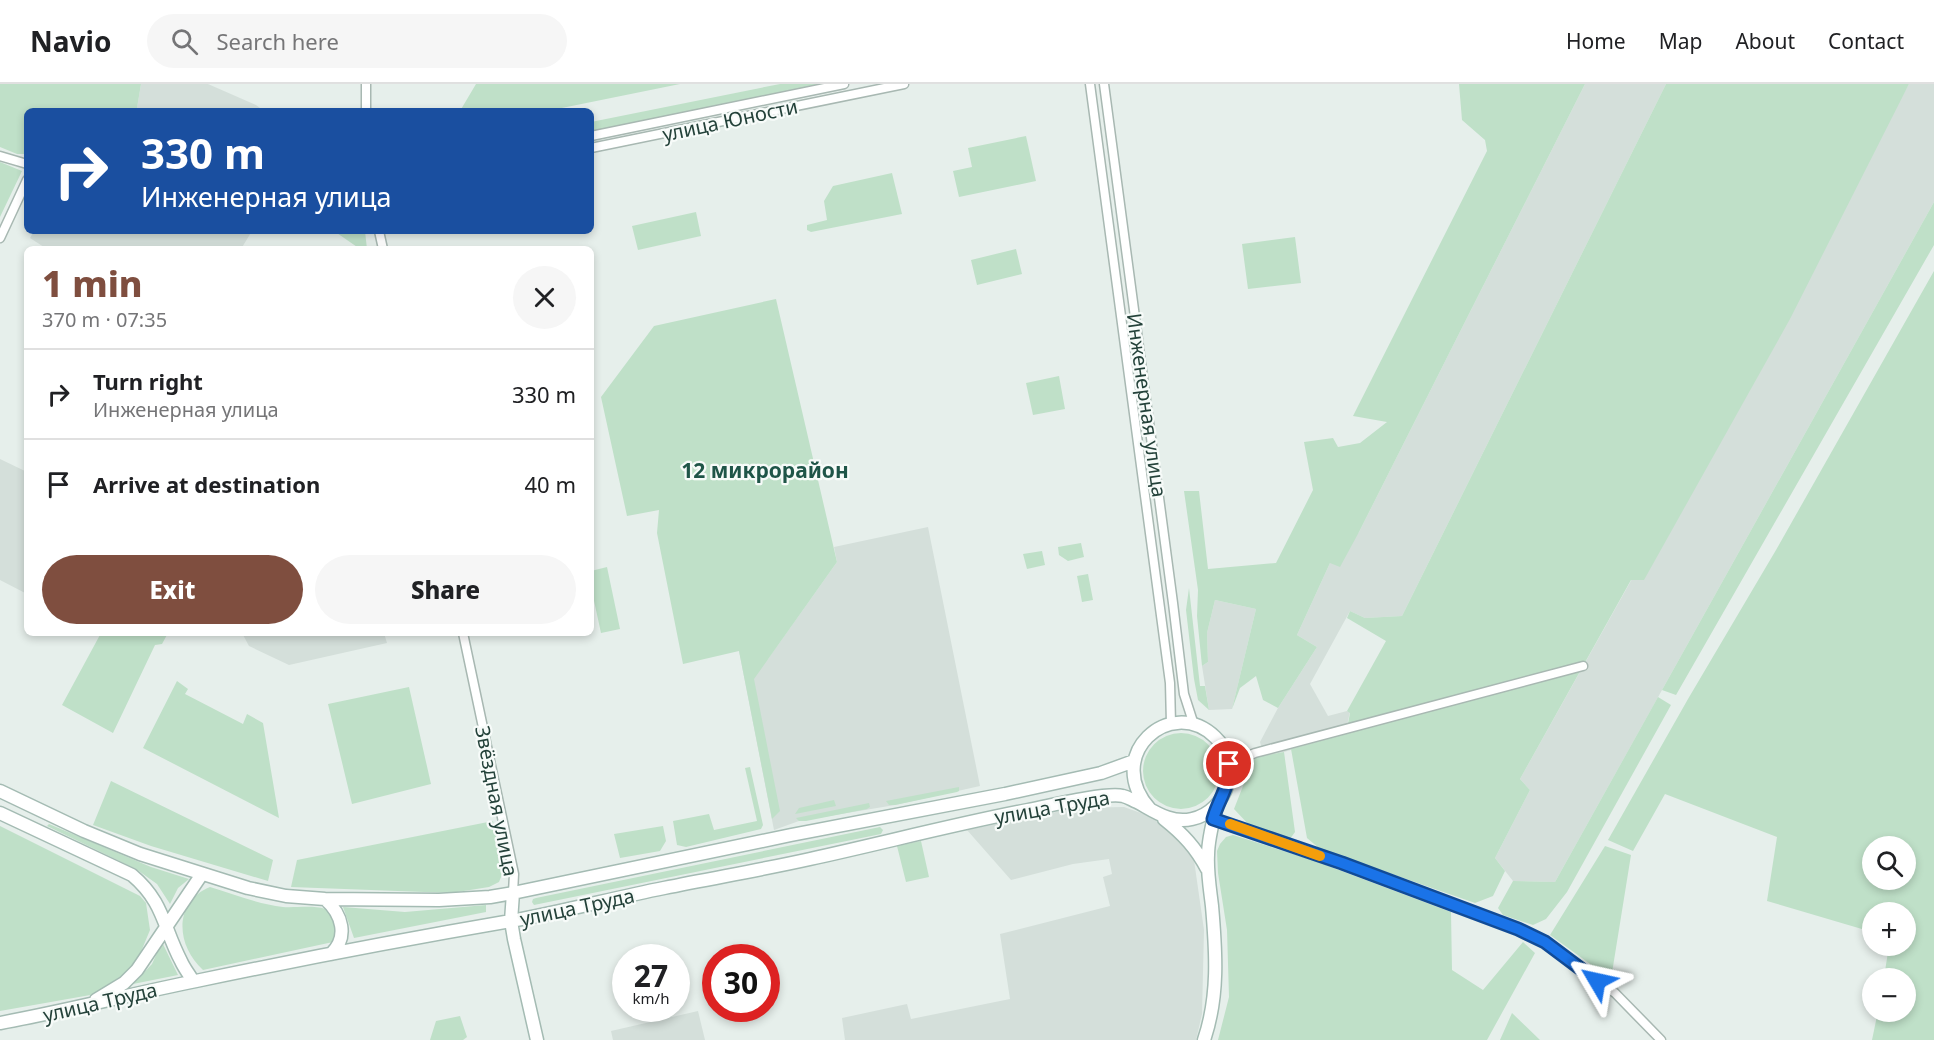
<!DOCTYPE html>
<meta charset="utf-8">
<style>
:root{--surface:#fff;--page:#f6f6f6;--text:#202124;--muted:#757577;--line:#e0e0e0;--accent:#7f4e3f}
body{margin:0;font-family:"Noto Sans",sans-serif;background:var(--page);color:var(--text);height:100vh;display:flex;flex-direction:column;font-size:22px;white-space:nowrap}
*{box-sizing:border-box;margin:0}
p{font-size:20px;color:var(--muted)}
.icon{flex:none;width:33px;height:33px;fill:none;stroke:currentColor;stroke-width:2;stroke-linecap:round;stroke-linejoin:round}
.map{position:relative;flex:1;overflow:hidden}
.side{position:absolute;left:24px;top:162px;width:570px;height:390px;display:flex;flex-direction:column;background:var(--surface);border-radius:9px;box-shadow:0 3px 9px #0003}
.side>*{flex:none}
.top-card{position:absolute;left:24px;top:24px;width:570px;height:126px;border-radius:9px;box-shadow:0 3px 9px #0003;background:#1a4fa0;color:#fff;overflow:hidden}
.buttons{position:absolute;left:1862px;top:752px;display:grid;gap:12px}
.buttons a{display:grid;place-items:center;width:54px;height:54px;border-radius:50%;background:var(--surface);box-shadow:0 3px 9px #0003;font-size:30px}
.speed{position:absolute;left:612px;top:860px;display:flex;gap:12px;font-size:30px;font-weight:700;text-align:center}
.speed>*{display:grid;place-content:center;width:78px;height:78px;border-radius:50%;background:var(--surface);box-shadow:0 3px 9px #0003;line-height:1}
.speed small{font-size:15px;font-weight:400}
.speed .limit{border:9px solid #d22;background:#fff;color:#111}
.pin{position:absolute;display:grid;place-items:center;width:51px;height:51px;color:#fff;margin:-26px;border:3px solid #fff;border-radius:50%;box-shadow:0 2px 6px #0007}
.me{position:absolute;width:66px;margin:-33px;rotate:306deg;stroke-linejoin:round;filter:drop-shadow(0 0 4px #0008)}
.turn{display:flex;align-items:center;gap:21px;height:126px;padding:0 18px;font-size:27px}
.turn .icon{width:78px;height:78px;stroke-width:2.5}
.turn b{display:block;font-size:42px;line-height:51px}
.round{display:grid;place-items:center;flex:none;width:63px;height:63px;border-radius:32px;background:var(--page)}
.overview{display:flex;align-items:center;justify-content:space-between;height:102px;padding:0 18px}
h1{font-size:36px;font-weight:800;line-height:45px;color:var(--accent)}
.cta{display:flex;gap:12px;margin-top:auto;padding:12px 18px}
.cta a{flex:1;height:69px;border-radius:36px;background:var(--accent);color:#fff;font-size:24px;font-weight:800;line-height:69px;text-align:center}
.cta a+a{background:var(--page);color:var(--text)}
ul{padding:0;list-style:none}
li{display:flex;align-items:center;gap:18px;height:90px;padding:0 18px;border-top:2px solid var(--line)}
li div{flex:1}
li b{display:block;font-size:22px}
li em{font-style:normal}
header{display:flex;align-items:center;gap:36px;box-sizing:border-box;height:84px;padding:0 30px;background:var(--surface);border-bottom:2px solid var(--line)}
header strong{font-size:28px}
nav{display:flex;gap:33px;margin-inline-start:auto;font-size:21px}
.search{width:420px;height:54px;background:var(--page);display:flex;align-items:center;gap:15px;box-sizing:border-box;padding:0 21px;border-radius:33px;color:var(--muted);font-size:22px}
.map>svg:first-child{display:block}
</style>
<header>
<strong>Navio</strong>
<div class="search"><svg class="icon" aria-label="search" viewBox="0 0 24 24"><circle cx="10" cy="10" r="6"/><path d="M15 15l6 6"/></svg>Search here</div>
<nav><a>Home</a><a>Map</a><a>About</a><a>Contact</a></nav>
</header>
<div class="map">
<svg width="1934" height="956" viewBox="0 0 1934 956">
<rect width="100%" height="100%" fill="#e6efeb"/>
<path fill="#d4dfda" d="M141,0H208L256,21L264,27H147L137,24Z
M1585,0H1666L1402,532L1365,534L1350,527L1310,600L1328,632L1347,627L1350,628L1345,650L1284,668L1264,672L1260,658L1278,624L1317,563L1297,551L1330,479L1359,448Z
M1909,0H1934V118L1555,798L1513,797L1495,774L1530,706L1520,695Z
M34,147H252L241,165H47L30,154Z
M0,375L27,388V510L0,496Z
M928,443L980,702L895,721L799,737L774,746L739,567L768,575L837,478L834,463Z
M1215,516L1256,525L1232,625L1209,626L1202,582L1208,578L1207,549Z
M242,549H384L387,559L289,581L249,562Z
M1124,723L1152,733L1168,744L1194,776L1204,846L1202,930L1196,956H845L842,934L907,920L911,935L1010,915L1000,850L1110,822L1103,793L1112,790L1109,775L1073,780L1011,796L967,746L1076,724Z
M698,927L705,956H613L611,947Z"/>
<path fill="#bfe0c8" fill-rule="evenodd" d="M0,0H141L137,24L147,27H27V70H17L0,63Z
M476,0H680L547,27H460Z
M780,0H823L591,47V38Z
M1459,0H1585L1359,448L1340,483L1330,479L1297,551L1317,563L1278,624L1263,616L1256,592L1240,604L1232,625L1256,525L1215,516L1207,549L1208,578L1202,582L1197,532L1198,506L1184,407H1199L1208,485L1276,479L1313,406L1304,358L1333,354L1338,363L1360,359L1387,338L1353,332L1487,67L1485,56L1462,36Z
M1666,0H1909L1790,235L1644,496H1631L1520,695L1530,706L1495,774L1505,787L1493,812L1475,819L1320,765L1307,754L1291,665L1346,650L1350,629L1347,627L1386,557L1347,534L1350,527L1365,534L1402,532Z
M1026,52L1036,97L959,113L953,87L972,83L968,64Z
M0,78L22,87L0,133Z
M892,89L902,130L811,148L807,146V141L827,136L824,117L833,102Z
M1934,118V161L1676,611L1662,606Z
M696,128L701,152L638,166L632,142Z
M334,147H365L367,165H360Z
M1295,153L1301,199L1248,205L1242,160Z
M1016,165L1022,190L977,201L971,176Z
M1934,187V956H1872L1878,927H1905V894H1884L1889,861H1905V828H1872V848L1767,817L1777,753L1665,710L1633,767L1608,756L1688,615L1776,466ZM1872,762H1905V795H1872Z
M776,215L837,478L754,595L780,727L772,735L739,567L683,580L657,449L659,426L627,432L601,313L654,242Z
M1059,292L1065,325L1033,331L1026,299Z
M1081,459L1084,473L1068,477L1059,471L1058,463Z
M1042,467L1045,481L1027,485L1023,470Z
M607,483L620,545L601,549L591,503V487Z
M1088,490L1093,516L1082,518L1077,492Z
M1189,504L1200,602H1205L1209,626L1198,616L1194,595L1186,526Z
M101,549H168L162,560L155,561L113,649L62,621Z
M177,597L188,605L185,610L243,640L247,630L263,639L279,734L143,664Z
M409,603L431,700L352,720L328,620Z
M1658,613L1671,621L1567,808L1546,835L1533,841L1503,831L1498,824L1513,797L1555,798Z
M1143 687a38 38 0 1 1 76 0a38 38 0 1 1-76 0Z
M1284,668L1295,748L1290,755L1250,742L1234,725L1245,697L1247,682L1257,673Z
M750,683L763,741L761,745L686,763L677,761L673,737L709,730L714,746L757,737L745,684Z
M111,697L273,776L268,797L151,762L93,741Z
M959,703V707L957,708L895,721H889L886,717Z
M834,716L836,722L795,730L799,724Z
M869,719L870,723L867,725L806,737H799L796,734Z
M493,737L503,788L499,798L489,803L451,809L291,803L297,776Z
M49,740L151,783L189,795L178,804L170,820L157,800L136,785L47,742Z
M0,742L140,812L146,819L150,846L138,875L124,890L96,910L0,927Z
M663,742L666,757L660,767L620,774L614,750Z
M880,743L883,746L881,750L534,821L532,818L533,815L536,814Z
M1233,751L1315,777L1451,828L1452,886L1483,906L1523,858L1535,869L1487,956H1218L1229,913L1227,846L1218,789L1217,767L1220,760L1226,753Z
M921,757L929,793L906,798L897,762Z
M1605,762L1631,771L1611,895L1550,851Z
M210,803C233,810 258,820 283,823C294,824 314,821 325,825C338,830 337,847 333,858L203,886C176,862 173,818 210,803Z
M486,821V828L354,854L343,823L405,828Z
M162,858L178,891L133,900L152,880Z
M1512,929L1540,956H1500Z
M460,932L467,953L463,956H430L436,937Z"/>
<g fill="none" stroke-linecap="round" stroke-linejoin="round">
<g stroke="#a8b8b2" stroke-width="11">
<path id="street" d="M1090,0L1170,599L1171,640
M1104,0L1173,519L1184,610L1194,641
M366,27V0
M591,52L844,0
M591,64L904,0
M0,72L27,80
M379,147L383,165
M0,154L27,96
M463,549L514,790L513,809
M1229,680L1255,669L1583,582
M1213,735L1301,765L1521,847L1544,858L1615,909L1661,956"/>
</g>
<g stroke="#a4bbb3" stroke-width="15">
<path id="secondary" d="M0,707L84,747L140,770L248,804L286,812L325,815L439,816L490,813L513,809L791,751L1005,710L1101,689L1134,677
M0,729L132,791C164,818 163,843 181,877C184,884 189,890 193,897
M1164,735C1183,750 1196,764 1207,785
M513,809L511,837L514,855L537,956
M325,815C342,830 349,853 331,870
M96,916L124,899L137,886L202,790
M0,939C66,927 131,910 196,897C301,875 406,855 511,837C562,828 613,814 664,804C712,794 761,786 810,775C883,759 955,740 1028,726C1048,722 1106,708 1123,712C1128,713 1132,716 1137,718C1154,727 1171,740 1192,735C1228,727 1243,679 1215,653C1170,610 1102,672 1150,725
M1204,956C1219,912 1216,868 1212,822C1210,805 1207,788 1208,771C1208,755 1213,737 1217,721"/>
</g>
<use href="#street" stroke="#fff" stroke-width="8"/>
<use href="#secondary" stroke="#fff" stroke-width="12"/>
</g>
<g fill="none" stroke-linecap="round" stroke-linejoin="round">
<g stroke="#114b97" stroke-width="15">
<path id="route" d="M1229,680C1230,703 1219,714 1213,735L1342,779L1518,845L1545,858L1597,897"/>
</g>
<use href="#route" stroke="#1a73e8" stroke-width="10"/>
<path stroke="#f59e0b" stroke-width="10" d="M1230,740L1320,772"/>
</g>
<g text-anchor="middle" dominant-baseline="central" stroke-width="4.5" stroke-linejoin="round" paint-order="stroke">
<g font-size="20" fill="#24423a" stroke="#f7fbf9">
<text transform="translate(730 36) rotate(-12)">улица Юности</text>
<text transform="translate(1147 321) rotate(82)">Инженерная улица</text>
<text transform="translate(497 717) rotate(79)">Звёздная улица</text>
<text transform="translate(1052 723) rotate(-10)">улица Труда</text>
<text transform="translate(577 823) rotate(-12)">улица Труда</text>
<text transform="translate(100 918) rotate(-13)">улица Труда</text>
</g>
<g font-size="21" font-weight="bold" fill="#1f5548" stroke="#f7fbf9">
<text x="765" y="386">12 микрорайон</text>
</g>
</g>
</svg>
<div class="buttons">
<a><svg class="icon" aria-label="search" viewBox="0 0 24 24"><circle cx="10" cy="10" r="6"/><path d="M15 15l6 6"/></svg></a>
<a>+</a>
<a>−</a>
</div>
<div class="speed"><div>27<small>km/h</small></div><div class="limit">30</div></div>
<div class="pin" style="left:1229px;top:680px;background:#d93025"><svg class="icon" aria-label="arrive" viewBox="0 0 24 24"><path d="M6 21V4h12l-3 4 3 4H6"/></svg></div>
<svg class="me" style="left:1597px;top:897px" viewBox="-20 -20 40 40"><path d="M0-17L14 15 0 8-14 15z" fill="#1a73e8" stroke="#fff" stroke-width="4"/></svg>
<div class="top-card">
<div class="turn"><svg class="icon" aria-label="right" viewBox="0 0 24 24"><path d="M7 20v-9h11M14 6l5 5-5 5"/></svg><div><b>330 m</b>Инженерная улица</div></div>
</div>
<section class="side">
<div class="overview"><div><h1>1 min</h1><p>370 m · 07:35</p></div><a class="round"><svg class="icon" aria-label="close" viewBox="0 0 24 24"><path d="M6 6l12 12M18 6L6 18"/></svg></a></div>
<ul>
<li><svg class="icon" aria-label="right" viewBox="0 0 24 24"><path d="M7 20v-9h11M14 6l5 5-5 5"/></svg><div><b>Turn right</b><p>Инженерная улица</p></div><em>330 m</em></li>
<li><svg class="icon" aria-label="arrive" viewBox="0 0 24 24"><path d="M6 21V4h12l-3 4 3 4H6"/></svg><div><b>Arrive at destination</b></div><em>40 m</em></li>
</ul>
<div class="cta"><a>Exit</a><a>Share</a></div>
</section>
</div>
